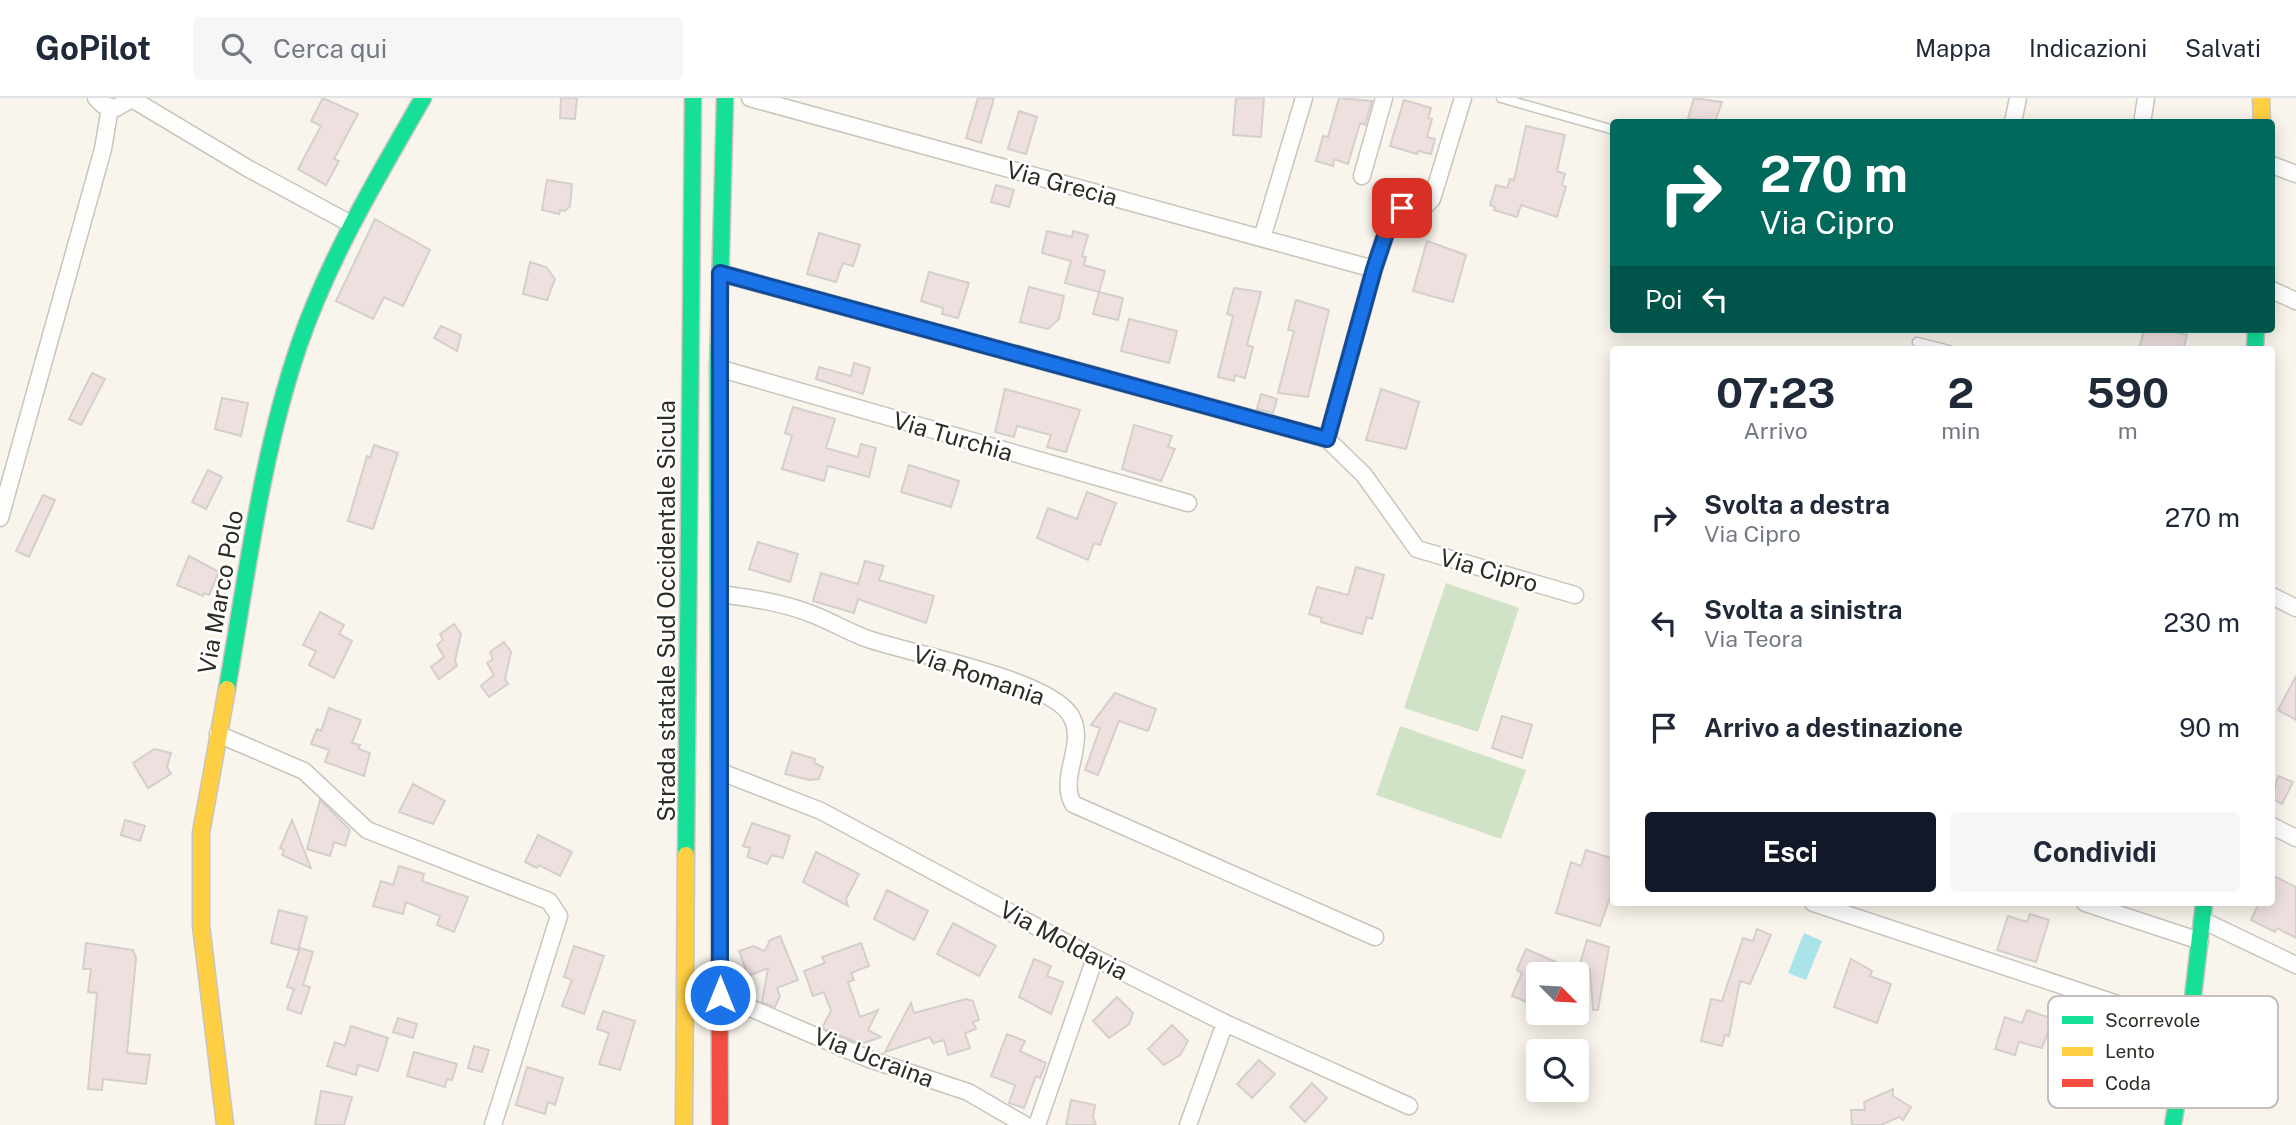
<!DOCTYPE html>
<html lang="it">
<style>
:root{--surface:#fff;--page:#f6f6f7;--text:#1f2937;--muted:#747a83;--line:#e0e1e3;--accent:#111827}
body{margin:0;font-family:"Public Sans",sans-serif;background:var(--page);color:var(--text);height:100vh;display:flex;flex-direction:column;font-size:26px;white-space:nowrap}
*{box-sizing:border-box;margin:0}
p{font-size:23px;color:var(--muted)}
.icon{flex:none;width:38px;height:38px;fill:none;stroke:currentColor;stroke-width:2;stroke-linecap:round;stroke-linejoin:round}
.map{position:relative;flex:1;overflow:hidden}
.side{position:absolute;left:1610px;top:248px;width:665px;height:560px;display:flex;flex-direction:column;background:var(--surface);border-radius:7px;box-shadow:0 4px 18px #0003}
.side>*{flex:none}
.hud{position:absolute;left:1610px;top:21px;width:665px;height:214px;border-radius:7px;box-shadow:0 4px 18px #0003;background:#00695c;color:#fff;overflow:hidden}
.needle{width:46px;rotate:114deg}
.controls{position:absolute;left:1526px;top:864px;display:grid;gap:14px}
.controls a{display:grid;place-items:center;width:63px;height:63px;border-radius:7px;background:var(--surface);box-shadow:0 4px 18px #0003;font-size:35px}
.pin{position:absolute;display:grid;place-items:center;width:60px;height:60px;color:#fff;margin:-30px;border-radius:14px;box-shadow:0 4px 10px #0006}
.me{position:absolute;width:77px;margin:-38px;rotate:0deg;stroke-linejoin:round;filter:drop-shadow(0 0 5px #0008)}
.turn{display:flex;align-items:center;gap:24px;height:147px;padding:0 35px;font-size:32px}
.turn .icon{width:91px;height:91px;stroke-width:2.5}
.turn b{display:block;font-size:49px;line-height:60px}
.then{display:flex;align-items:center;height:66px;padding:0 35px;background:#0003;gap:14px;font-size:26px}
.eta{display:flex;justify-content:space-evenly;align-items:center;height:119px;text-align:center}
.eta b{font-size:42px;font-weight:700;line-height:49px}
.action{display:flex;gap:14px;margin-top:auto;padding:14px 35px}
.action a{flex:1;height:80px;border-radius:7px;background:var(--accent);color:#fff;font-size:28px;font-weight:700;line-height:80px;text-align:center}
.action a+a{background:var(--page);color:var(--text)}
ul{padding:0;list-style:none}
li{display:flex;align-items:center;gap:21px;height:105px;padding:0 35px}
li div{flex:1}
li b{display:block;font-size:26px}
li em{font-style:normal}
header{display:flex;align-items:center;gap:42px;box-sizing:border-box;height:98px;padding:0 35px;background:var(--surface);border-bottom:2px solid var(--line)}
header strong{font-size:33px}
nav{display:flex;gap:38px;margin-inline-start:auto;font-size:24px}
.search{width:490px;height:63px;background:var(--page);display:flex;align-items:center;gap:18px;box-sizing:border-box;padding:0 24px;border-radius:7px;color:var(--muted);font-size:26px}
.map>svg:first-child{display:block}
</style>
<header>
<strong>GoPilot</strong>
<div class="search"><svg class="icon" aria-label="search" viewBox="0 0 24 24"><circle cx="10" cy="10" r="6"/><path d="M15 15l6 6"/></svg>Cerca qui</div>
<nav><a>Mappa</a><a>Indicazioni</a><a>Salvati</a></nav>
</header>
<div class="map">
<svg width="2296" height="1027" viewBox="0 0 2296 1027">
<rect width="100%" height="100%" fill="#f9f5ec"/>
<path fill="#d1e3c6" d="M1446,485L1519,510L1478,634L1404,610Z
M1400,628L1526,672L1501,741L1376,697Z"/>
<path fill="#aae3e9" d="M1804,835L1822,843L1806,882L1788,875Z"/>
<path fill="#efe0e0" stroke="#d4cfcc" stroke-width="2" d="M323,0L358,16L334,61L339,63L326,87L298,71L321,28L311,23Z
M561,0H577L575,21L560,20Z
M978,0H994L981,45L966,40Z
M1236,0H1264L1261,39L1233,37Z
M1339,0L1372,3L1365,27L1360,25L1348,66L1334,61L1333,68L1316,63L1323,38L1328,39Z
M1694,0L1722,4L1715,24L1688,20Z
M1404,2L1431,10L1428,20L1432,21L1427,39L1435,41L1431,56L1418,53L1417,56L1390,48Z
M1019,13L1037,19L1026,56L1008,51Z
M1526,28L1565,37L1557,73L1565,76L1562,87L1566,89L1557,119L1521,107L1517,119L1494,112L1495,109L1490,107L1496,87L1507,90L1510,81L1514,82Z
M547,82L572,86L570,108L565,113L560,112L559,116L542,112Z
M996,87L1014,92L1009,109L991,104Z
M375,121L430,152L403,208L384,199L373,221L336,203Z
M1047,133L1072,139L1073,133L1088,137L1082,158L1086,159L1084,167L1105,173L1099,194L1065,185L1071,163L1042,155Z
M819,135L860,147L853,168L843,165L836,184L807,176Z
M1427,143L1466,157L1453,204L1413,193Z
M530,164L546,169L555,181L547,202L523,196Z
M929,174L969,185L958,220L942,216L943,210L921,203Z
M1029,189L1064,198L1059,221L1048,231L1020,224Z
M1234,190L1261,194L1247,247L1253,249L1245,280L1235,277L1234,283L1218,279L1233,218L1227,216Z
M1099,194L1123,200L1118,222L1093,216Z
M1296,202L1329,212L1308,299L1278,295L1294,233L1288,232Z
M1129,221L1177,233L1169,265L1121,253Z
M441,228L461,237L457,253L434,240Z
M2144,231H2164L2187,237L2183,252H2139Z
M854,265L870,270L863,296L816,281L819,269L851,278Z
M92,275L105,281L81,327L69,321Z
M1005,291L1080,312L1066,354L1047,349L1051,337L1017,328L1014,339L995,334Z
M1381,291L1419,304L1406,351L1366,342Z
M1261,296L1277,301L1273,315L1257,311Z
M222,300L248,305L241,338L215,331Z
M793,309L835,321L826,350L858,359L861,346L876,350L869,379L828,368L824,383L782,371L792,338L785,335Z
M1134,327L1172,338L1168,349L1175,351L1161,383L1122,371Z
M374,347L398,355L373,431L348,423L367,358L370,360Z
M909,367L959,383L951,409L901,394Z
M208,372L222,379L206,411L192,404Z
M1087,394L1116,405L1100,447L1094,445L1088,462L1037,440L1048,410L1077,421Z
M43,397L55,402L29,459L16,453Z
M758,444L798,456L790,484L749,471Z
M189,458L219,474L209,497L204,495L203,498L177,487Z
M865,463L884,468L879,482L934,498L926,525L858,501L854,515L813,503L821,475L858,486Z
M1356,469L1384,477L1372,521L1367,519L1362,536L1321,524L1322,520L1309,516L1317,489L1348,497Z
M320,514L344,527L339,536L352,543L334,580L309,567L316,553L303,547Z
M454,526L461,536L455,563L457,568L439,581L431,569L444,559L437,547L443,542L440,536Z
M504,544L511,554L505,581L508,586L489,599L481,588L494,577L487,565L493,561L490,554Z
M2296,578V622L2278,612Z
M1115,595L1156,611L1148,633L1119,623L1098,677L1085,672L1100,630L1091,627Z
M329,610L361,622L352,645L360,647L358,651L370,655L364,678L325,664L329,652L311,646L317,631L321,633Z
M1502,618L1532,627L1522,660L1492,650Z
M154,651L171,655L167,669L171,676L148,690L133,665Z
M792,654L815,661L814,665L823,669L819,681L809,682L785,676Z
M2278,678L2293,684L2282,706L2272,700Z
M413,686L445,703L433,726L399,714Z
M320,702L350,732L345,748L334,744L330,758L307,751Z
M125,722L145,728L140,743L121,737Z
M292,722L311,770L282,757L284,752L280,750Z
M752,725L790,738L783,760L772,757L767,766L747,759L750,750L743,748Z
M538,737L572,754L560,778L539,767L537,770L525,764Z
M1586,752L1614,761V788L1600,828L1556,815L1571,764L1581,768Z
M816,754L859,776L846,801L848,808L803,784Z
M399,768L424,776L422,783L468,799L454,834L437,827L440,818L406,804L403,816L373,808L381,783L393,787Z
M2272,777L2296,789V840L2277,830L2275,834L2251,822L2259,805H2272Z
M887,792L928,813L914,842L874,821Z
M279,812L307,819L298,852L271,845Z
M2030,816L2049,822L2036,864L1997,852L2008,818L2027,824Z
M953,825L996,848L979,878L937,856Z
M1757,831L1771,837L1750,886L1740,883L1729,938L1725,937L1722,948L1701,943L1711,901L1722,903L1743,840L1753,843Z
M780,838L798,882L777,890L780,898L775,909L762,904L768,870L748,878L739,853L753,848L765,853L770,842Z
M1587,842L1609,849L1598,912H1593L1590,871L1579,869Z
M86,845L133,852L136,860L127,955L150,957L146,986L103,981L102,992L88,991L97,895L88,894L91,871H83Z
M861,845L869,868L851,875L854,882L848,884L860,919L878,912L868,932L881,939L861,946L822,930L831,913L824,894L813,898L804,873L825,865L822,859Z
M574,848L604,858L584,916L562,908L572,882L564,879Z
M300,850L313,854L303,887L310,889L301,916L287,911L294,891L287,889Z
M1526,851L1586,877H1538V898L1534,907L1512,898L1522,875L1517,872Z
M1034,861L1051,868L1047,878L1063,884L1051,916L1019,899Z
M1851,861L1872,873L1870,878L1891,886L1877,925L1834,909Z
M1117,899L1133,915L1129,926L1109,940L1093,923Z
M966,901L973,903L979,922L973,924L976,931L965,935L970,950L948,957L944,942L933,945L930,939L885,954L911,905L914,915Z
M2027,912L2053,921L2042,950L2019,944L2015,957L1995,951L2005,919L2022,925Z
M603,913L635,923L620,972L599,966L609,935L597,931Z
M398,920L417,926L413,940L393,934Z
M1172,927L1188,943L1180,957L1164,967L1148,951Z
M351,928L388,940L378,973L358,967L356,977L327,968L335,944L345,948Z
M1007,936L1025,943L1020,953L1046,965L1040,980L1036,978L1024,1010L1009,1005L1015,987L991,978Z
M474,948L489,952L482,974L468,970Z
M414,954L457,966L452,982L447,981L445,989L407,978Z
M1259,962L1275,976L1252,1000L1237,986Z
M527,969L563,980L555,1007L548,1004L545,1016L516,1007Z
M1312,985L1327,1000L1305,1024L1290,1009Z
M1893,991V998L1911,1009L1903,1022L1899,1019L1881,1027H1852L1851,1012H1865L1864,1004Z
M321,993L352,999L344,1027H315Z
M1071,1002L1095,1007L1093,1019L1096,1027H1066Z"/>
<g fill="none" stroke-linecap="round" stroke-linejoin="round">
<g stroke="#c8c4be" stroke-width="11">
<path id="lane" d="M1501,0L1614,32
M1917,244L1949,252"/>
</g>
<g stroke="#c8c4be" stroke-width="19">
<path id="street" d="M96,0L103,7L116,10L133,0
M750,0L1374,171
M132,1L249,71L351,126
M2143,19L2146,0
M2013,24L2018,0
M2272,67L2296,76
M1362,78L1384,0
M1262,140L1304,0
M720,175L1327,341L1364,377L1417,451L1575,497
M2272,192L2296,203
M718,270L1188,405
M1327,341L1374,171L1393,114L1402,110L1424,109L1432,101L1463,0
M0,420L103,51L110,10
M720,496C750,500 781,504 809,515C829,522 848,534 868,541C911,556 1050,581 1071,618C1087,647 1058,678 1073,706L1375,839
M2272,498L2296,510
M218,636L304,673L367,732L549,803L559,818L493,1027
M721,674L821,713L1095,860L1225,925L1409,1008
M2272,728L2296,740
M1813,805L2157,919L2190,924
M2085,805L2200,843
M2202,822L2296,867
M720,897L869,961L968,994L1025,1027
M1037,1027L1095,860
M1188,1027L1225,925"/>
</g>
<g stroke="#c8c4be" stroke-width="19">
<path id="fast" d="M2255,252L2256,231
M227,591C247,477 261,358 299,247C329,160 377,80 423,0
M719,716L718,270L725,0
M686,757L693,0
M2173,1027L2190,924L2204,805"/>
</g>
<g stroke="#c8c4be" stroke-width="19">
<path id="slow" d="M2261,0L2262,24
M225,1027L201,827V735L227,591
M684,1027L686,757"/>
</g>
<g stroke="#c8c4be" stroke-width="19">
<path id="jam" d="M719,716L720,1027"/>
</g>
<use href="#lane" stroke="#fefefc" stroke-width="8"/>
<use href="#street" stroke="#fefefc" stroke-width="16"/>
<use href="#fast" stroke="#16e098" stroke-width="16"/>
<use href="#slow" stroke="#ffcf43" stroke-width="16"/>
<use href="#jam" stroke="#f24e42" stroke-width="16"/>
</g>
<g fill="none" stroke-linecap="round" stroke-linejoin="round">
<g stroke="#114b97" stroke-width="18">
<path id="route" d="M720,897V175L1327,341L1374,171L1393,114L1402,110"/>
</g>
<use href="#route" stroke="#1a73e8" stroke-width="12"/>
</g>
<g text-anchor="middle" dominant-baseline="central" stroke-width="5" stroke-linejoin="round" paint-order="stroke">
<g font-size="24" fill="#2f2c26" stroke="#fff">
<text transform="translate(1062 85) rotate(15)">Via Grecia</text>
<text transform="translate(953 338) rotate(16)">Via Turchia</text>
<text transform="translate(1489 472) rotate(16)">Via Cipro</text>
<text transform="translate(220 494) rotate(-80)">Via Marco Polo</text>
<text transform="translate(666 513) rotate(-90)">Strada statale Sud Occidentale Sicula</text>
<text transform="translate(979 577) rotate(19)">Via Romania</text>
<text transform="translate(1064 842) rotate(28)">Via Moldavia</text>
<text transform="translate(874 959) rotate(21)">Via Ucraina</text>
</g>
</g>
<rect x="2048" y="898" width="230" height="112" rx="10" fill="#fff" stroke="#c1c0be" stroke-width="2"/>
<rect x="2062" y="918" width="31" height="8" fill="#16e098"/>
<rect x="2062" y="949" width="31" height="9" fill="#ffcf43"/>
<rect x="2062" y="981" width="31" height="8" fill="#f24e42"/>
<g font-size="19" fill="#2f2c26">
<text x="2105" y="929">Scorrevole</text>
<text x="2105" y="960">Lento</text>
<text x="2105" y="992">Coda</text>
</g>
</svg>
<div class="controls">
<a><svg class="needle" viewBox="-14 -14 28 28"><path d="M0-13l5 13h-10z" fill="#e53935"/><path d="M0 13l5-13h-10z" fill="#747a83"/></svg></a>
<a><svg class="icon" aria-label="search" viewBox="0 0 24 24"><circle cx="10" cy="10" r="6"/><path d="M15 15l6 6"/></svg></a>
</div>
<div class="pin" style="left:1402px;top:110px;background:#d93025"><svg class="icon" aria-label="arrive" viewBox="0 0 24 24"><path d="M6 21V4h12l-3 4 3 4H6"/></svg></div>
<svg class="me" style="left:720px;top:897px" viewBox="-20 -20 40 40"><circle r="17" fill="#1a73e8" stroke="#fff" stroke-width="3"/><path d="M0-11L8 9 0 5-8 9z" fill="#fff"/></svg>
<div class="hud">
<div class="turn"><svg class="icon" aria-label="right" viewBox="0 0 24 24"><path d="M7 20v-9h11M14 6l5 5-5 5"/></svg><div><b>270 m</b>Via Cipro</div></div>
<div class="then">Poi<svg class="icon" aria-label="left" viewBox="0 0 24 24"><path d="M17 20v-9H6M10 6l-5 5 5 5"/></svg></div>
</div>
<section class="side">
<div class="eta">
<div><b>07:23</b><p>Arrivo</p></div>
<div><b>2</b><p>min</p></div>
<div><b>590</b><p>m</p></div>
</div>
<ul>
<li><svg class="icon" aria-label="right" viewBox="0 0 24 24"><path d="M7 20v-9h11M14 6l5 5-5 5"/></svg><div><b>Svolta a destra</b><p>Via Cipro</p></div><em>270 m</em></li>
<li><svg class="icon" aria-label="left" viewBox="0 0 24 24"><path d="M17 20v-9H6M10 6l-5 5 5 5"/></svg><div><b>Svolta a sinistra</b><p>Via Teora</p></div><em>230 m</em></li>
<li><svg class="icon" aria-label="arrive" viewBox="0 0 24 24"><path d="M6 21V4h12l-3 4 3 4H6"/></svg><div><b>Arrivo a destinazione</b></div><em>90 m</em></li>
</ul>
<div class="action"><a>Esci</a><a>Condividi</a></div>
</section>
</div>
